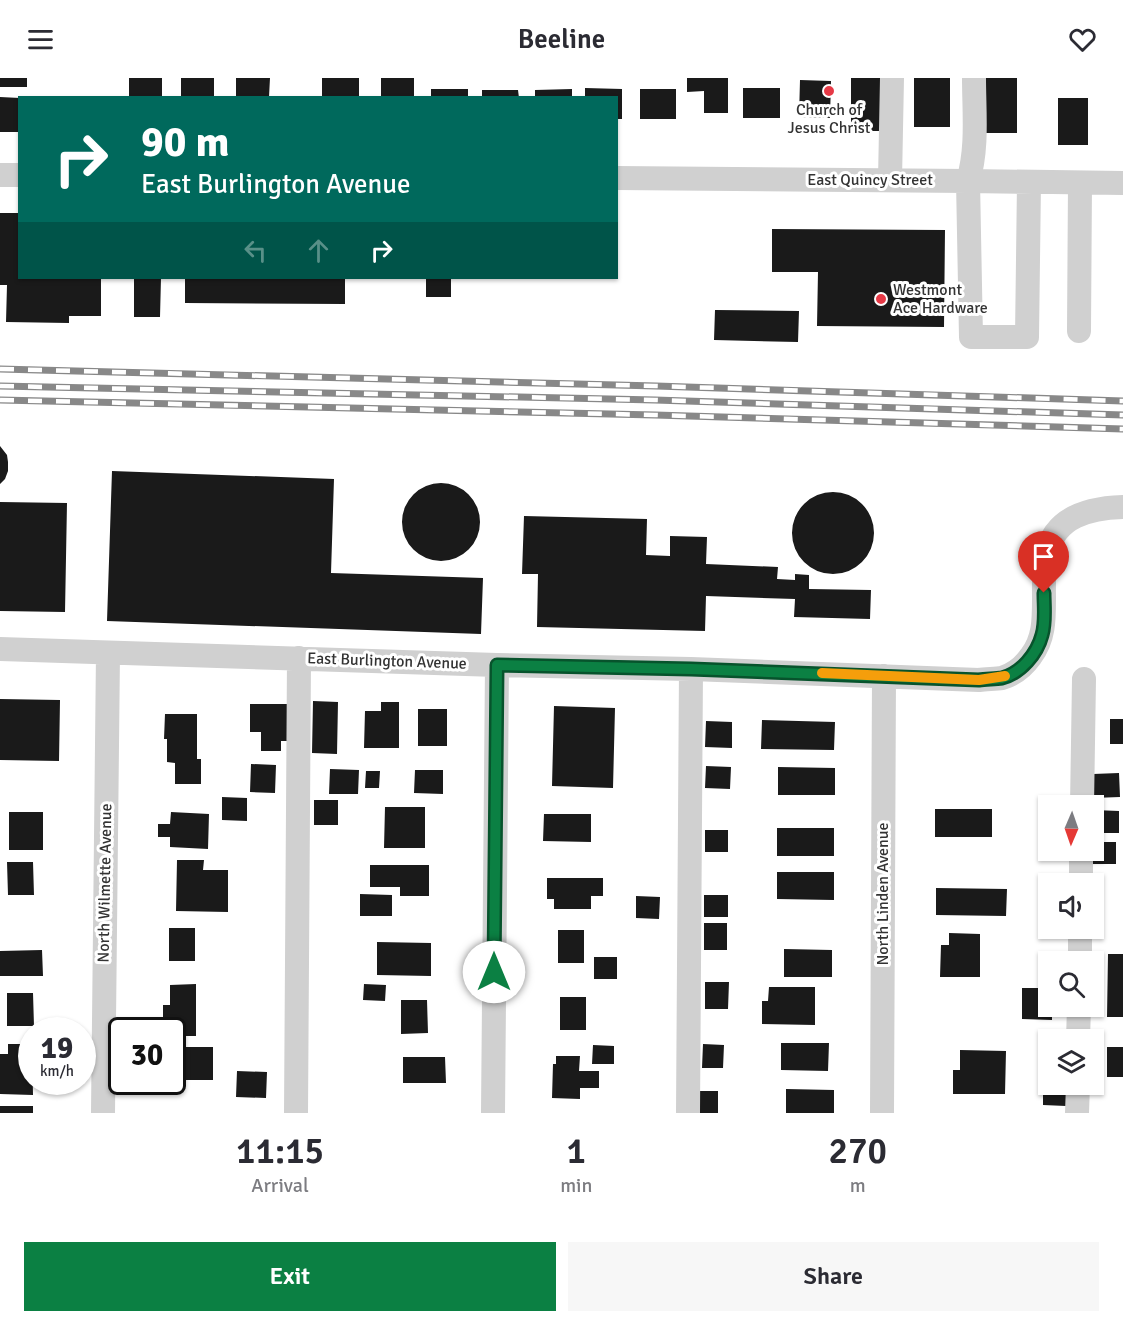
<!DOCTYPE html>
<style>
:root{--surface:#fff;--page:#f7f7f7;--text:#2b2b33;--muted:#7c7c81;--accent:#0b8043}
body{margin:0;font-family:Signika,sans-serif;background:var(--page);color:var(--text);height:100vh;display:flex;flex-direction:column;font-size:22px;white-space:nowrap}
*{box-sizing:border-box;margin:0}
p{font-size:20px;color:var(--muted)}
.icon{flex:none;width:33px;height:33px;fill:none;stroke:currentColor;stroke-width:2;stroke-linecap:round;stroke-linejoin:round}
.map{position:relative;height:1035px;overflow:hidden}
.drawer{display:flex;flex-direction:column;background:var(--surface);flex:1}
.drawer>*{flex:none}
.top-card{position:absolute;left:18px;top:18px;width:600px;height:183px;border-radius:0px;box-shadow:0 2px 4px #0004;background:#00695c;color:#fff;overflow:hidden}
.needle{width:39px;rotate:182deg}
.tools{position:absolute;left:1038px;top:717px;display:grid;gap:12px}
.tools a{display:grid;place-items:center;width:66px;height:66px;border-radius:0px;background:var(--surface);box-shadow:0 2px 4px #0004;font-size:30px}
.speed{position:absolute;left:18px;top:939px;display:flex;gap:12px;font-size:30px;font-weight:700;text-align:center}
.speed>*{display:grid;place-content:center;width:78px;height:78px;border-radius:50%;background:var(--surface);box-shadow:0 2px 4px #0004;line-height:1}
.speed small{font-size:15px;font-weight:400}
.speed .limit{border:3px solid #111;border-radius:9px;background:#fff;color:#111}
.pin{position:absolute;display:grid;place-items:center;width:51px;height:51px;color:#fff;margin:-62px -26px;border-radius:50% 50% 50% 0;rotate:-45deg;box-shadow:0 0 6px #0007}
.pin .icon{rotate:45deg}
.me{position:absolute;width:66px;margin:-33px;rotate:0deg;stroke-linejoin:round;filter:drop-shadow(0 0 4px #0008)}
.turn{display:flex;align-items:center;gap:21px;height:126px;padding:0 24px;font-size:27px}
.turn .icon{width:78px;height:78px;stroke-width:2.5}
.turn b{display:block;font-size:42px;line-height:51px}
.lanes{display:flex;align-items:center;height:57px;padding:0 24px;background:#0003;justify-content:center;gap:30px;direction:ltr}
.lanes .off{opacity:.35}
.eta{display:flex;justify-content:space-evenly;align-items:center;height:102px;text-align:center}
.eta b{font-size:36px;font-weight:600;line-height:42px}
.action{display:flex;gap:12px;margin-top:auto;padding:12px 24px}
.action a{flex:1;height:69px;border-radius:0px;background:var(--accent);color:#fff;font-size:24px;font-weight:600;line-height:69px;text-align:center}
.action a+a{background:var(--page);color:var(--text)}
header{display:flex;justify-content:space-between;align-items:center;height:78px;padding:0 24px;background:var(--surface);font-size:27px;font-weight:600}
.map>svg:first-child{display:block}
</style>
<header><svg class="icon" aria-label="menu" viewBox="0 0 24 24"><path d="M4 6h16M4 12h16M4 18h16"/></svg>Beeline<svg class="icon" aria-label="heart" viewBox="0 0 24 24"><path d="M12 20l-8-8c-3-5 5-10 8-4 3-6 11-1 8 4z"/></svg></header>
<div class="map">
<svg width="1123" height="1035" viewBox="0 0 1123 1035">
<rect width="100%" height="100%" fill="#fff"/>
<path fill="#1a1a1a" d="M0,0H27V9H0Z
M129,0H162V19H129Z
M181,0H214V18H181Z
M236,0H270L269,19H236Z
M322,0H359V20H322Z
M381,0H414V20H381Z
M687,0H728V35H704V13L687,14Z
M851,0H882L881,53H851Z
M914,0H950V49H914Z
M980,0H1017V55H980Z
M800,2L831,3L830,40L799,39Z
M585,10L622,11V41H616V20H585Z
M743,10H780V40H743Z
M431,11H468V20H431Z
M572,11V20H535V12Z
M640,11H676V41H640Z
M482,12H518L519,20H482Z
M0,19L20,20V54H0Z
M1058,20H1088V67H1058Z
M0,135H20V200H101V238H69V245L6,244L7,207H0Z
M772,151L945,152L944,249L817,248L818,194H772Z
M134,200H161L160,239H134Z
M185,200H345V226L185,225Z
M426,200H451V219H426Z
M715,232L799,233L798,264L714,262Z
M0,368L7,377L8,384V393L5,401L0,406Z
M112,393L334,401L331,495L483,500L481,556L107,543Z
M402 444a39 39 0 1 1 78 0a39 39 0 1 1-78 0Z
M792 455a41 41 0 1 1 82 0a41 41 0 1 1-82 0Z
M0,424L67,425L65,534L0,533Z
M524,438L647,441L646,477L670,478V458L707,459L706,486L778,489L777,501L795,502V496L809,497V511L871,512L870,541L794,539L795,521L706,518L705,553L537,549L538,496H522Z
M0,621L60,622L59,683L0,682Z
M313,623L338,624L337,676L312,675Z
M381,624H399V670H364L365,633H381Z
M250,626H288V663H281V673H261V654H250Z
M554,628L615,630L613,710L552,708Z
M418,631H447V668H418Z
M165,636H197V681H201V706H175V685L167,684V661H164Z
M1110,641H1123V666H1110Z
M762,642L835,644L834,672L761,671Z
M706,643L732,644V670L705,669Z
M251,686L276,687L275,715L250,714Z
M706,688L731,689L730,711L705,710Z
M778,689L835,690V717H778Z
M330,691L359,692L358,716H329Z
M415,692H443V716L414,715Z
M366,693H380L379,710H365Z
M1119,695L1120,719L1093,720V696Z
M222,719L247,720V743L222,742Z
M314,722H338V747H314Z
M385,729H425V770H384Z
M935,731H992V759H935Z
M1094,732L1119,733V755H1094Z
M9,734H43V772H9Z
M171,734L209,736L208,771L170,769V759H158V746H170Z
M544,736H591V764L543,763Z
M777,750H834V778H777Z
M705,752H728V774H705Z
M1046,753H1048V772H1069V783L1046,782Z
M1094,764H1116V786H1091V772H1094Z
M177,782H204L203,792H228V834L176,833Z
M7,784H33L34,817H8Z
M370,787H429V818H400V809H370Z
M777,794H834V822L777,821Z
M547,800H603V818H591V831H554V821H547Z
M936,810L1007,811L1006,838L936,837Z
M360,816L392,817V838H360Z
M704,817H728V839H704Z
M1044,817H1048V836H1043Z
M636,818L660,819L659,841L636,840Z
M704,845H727V872H704Z
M169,850H195V883H169Z
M558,852H584V885H558Z
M949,855L980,856V899H940L941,867H949Z
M377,864L431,865V898L377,897Z
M784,871L832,872V899H784Z
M42,872L43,898H0V873Z
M1108,876H1123V939H1107Z
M594,879H617V901H594Z
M1044,881L1048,882V904H1043Z
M705,904H729L728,931H705Z
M196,906V958H172V952H163V927H170V907Z
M364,906L386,907L385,923L363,922Z
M769,909H815V947L762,946V923H768Z
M1022,910H1048V928H1052V942L1022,941Z
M7,915H33L34,948H7Z
M560,919H586V952H560Z
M401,922H427L428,955L401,956Z
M781,965H829L828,993L781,992Z
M8,966H32L33,1017L0,1016V976H8Z
M703,966L724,967L723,990H702Z
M593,967L614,968V986H592Z
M172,969H213V1002H172Z
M1107,969H1123V999H1107Z
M960,972L1006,973L1005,1016H953V992H960Z
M556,978H580L579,993H599V1010H580V1021L552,1020L553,986H556Z
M403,979H445L446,1005H403Z
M237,993L267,994L266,1020L236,1019Z
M786,1011L834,1012V1035H786Z
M1043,1011L1067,1012L1066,1028L1043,1027Z
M700,1013H718V1035H700Z
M0,1028H33V1035H0Z"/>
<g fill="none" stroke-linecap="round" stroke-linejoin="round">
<path stroke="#d0d0d0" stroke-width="24" d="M974,0C974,34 978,70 968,103L971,259H1027L1029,104
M0,97H20
M616,100L968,103L1123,105
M890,102L892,0
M1079,253L1080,105
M0,571L497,587L691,591L979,602C986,601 995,601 1002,600C1015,596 1024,588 1031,578C1044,561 1044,542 1044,521C1044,506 1043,490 1047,475C1055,438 1090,430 1123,429
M1082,728L1084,601
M1081,806V772
M1080,884V850
M1078,962L1079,928
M103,1035L108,575
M296,1035L299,580
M493,1035L497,587
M688,1035L691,591
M882,1035L884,598
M1077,1035L1078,1006"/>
<g stroke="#888" stroke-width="7">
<path id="rail" d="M0,291L656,308L1123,323
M0,308L655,322L1123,337
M0,322L655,337L1123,351"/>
</g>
<use href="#rail" stroke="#fff" stroke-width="4.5" stroke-dasharray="14" stroke-linecap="butt"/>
</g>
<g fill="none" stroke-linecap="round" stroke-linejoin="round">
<g stroke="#07532c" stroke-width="15">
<path id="route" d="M494,894L497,587L691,591L979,602C986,601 995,601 1002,600C1021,595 1037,576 1042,557C1046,544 1044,529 1044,515"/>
</g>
<use href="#route" stroke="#0b8043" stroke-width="10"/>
<path stroke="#f59e0b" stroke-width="10" d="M822,595L979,602L1005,598"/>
</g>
<g fill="#e63946" stroke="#fff" stroke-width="2">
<circle cx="829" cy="13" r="6"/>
<circle cx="881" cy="221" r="6"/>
</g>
<g text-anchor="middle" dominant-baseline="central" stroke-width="6" stroke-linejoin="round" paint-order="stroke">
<g font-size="16" fill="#333" stroke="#fff">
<text x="829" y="32">Church of<tspan x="829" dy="18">Jesus Christ</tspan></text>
<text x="893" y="212" text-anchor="start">Westmont<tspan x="893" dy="18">Ace Hardware</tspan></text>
</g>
<g font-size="16" fill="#333" stroke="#fff">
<text x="870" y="102">East Quincy Street</text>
<text transform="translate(387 583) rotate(2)">East Burlington Avenue</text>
<text transform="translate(105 805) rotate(-89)">North Wilmette Avenue</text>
<text transform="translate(883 816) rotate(-90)">North Linden Avenue</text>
</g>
</g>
</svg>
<div class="tools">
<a><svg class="needle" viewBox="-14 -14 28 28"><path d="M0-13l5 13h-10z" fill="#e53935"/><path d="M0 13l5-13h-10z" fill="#7c7c81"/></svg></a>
<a><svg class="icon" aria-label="sound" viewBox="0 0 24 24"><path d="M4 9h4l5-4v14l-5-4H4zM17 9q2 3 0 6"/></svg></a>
<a><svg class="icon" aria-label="search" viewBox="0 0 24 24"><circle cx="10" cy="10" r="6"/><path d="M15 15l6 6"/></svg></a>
<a><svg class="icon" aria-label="layers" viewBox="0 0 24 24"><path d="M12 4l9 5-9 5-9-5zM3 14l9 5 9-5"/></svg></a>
</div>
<div class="speed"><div>19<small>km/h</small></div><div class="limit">30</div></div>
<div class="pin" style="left:1044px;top:515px;background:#d93025"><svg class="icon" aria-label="arrive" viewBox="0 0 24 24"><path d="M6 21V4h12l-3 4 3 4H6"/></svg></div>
<svg class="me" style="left:494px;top:894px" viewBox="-20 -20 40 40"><circle r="19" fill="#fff"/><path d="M0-13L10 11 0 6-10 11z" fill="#0b8043"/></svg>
<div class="top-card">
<div class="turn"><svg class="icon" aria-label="right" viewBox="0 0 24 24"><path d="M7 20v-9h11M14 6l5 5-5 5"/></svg><div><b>90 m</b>East Burlington Avenue</div></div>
<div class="lanes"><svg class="icon off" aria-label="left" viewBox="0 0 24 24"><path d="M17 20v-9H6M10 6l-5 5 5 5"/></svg><svg class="icon off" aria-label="ahead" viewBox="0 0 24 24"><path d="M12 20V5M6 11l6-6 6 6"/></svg><svg class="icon" aria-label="right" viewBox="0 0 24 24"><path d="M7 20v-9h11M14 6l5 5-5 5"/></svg></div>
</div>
</div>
<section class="drawer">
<div class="eta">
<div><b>11:15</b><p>Arrival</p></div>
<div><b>1</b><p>min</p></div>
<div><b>270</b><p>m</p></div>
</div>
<div class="action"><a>Exit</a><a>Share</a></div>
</section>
